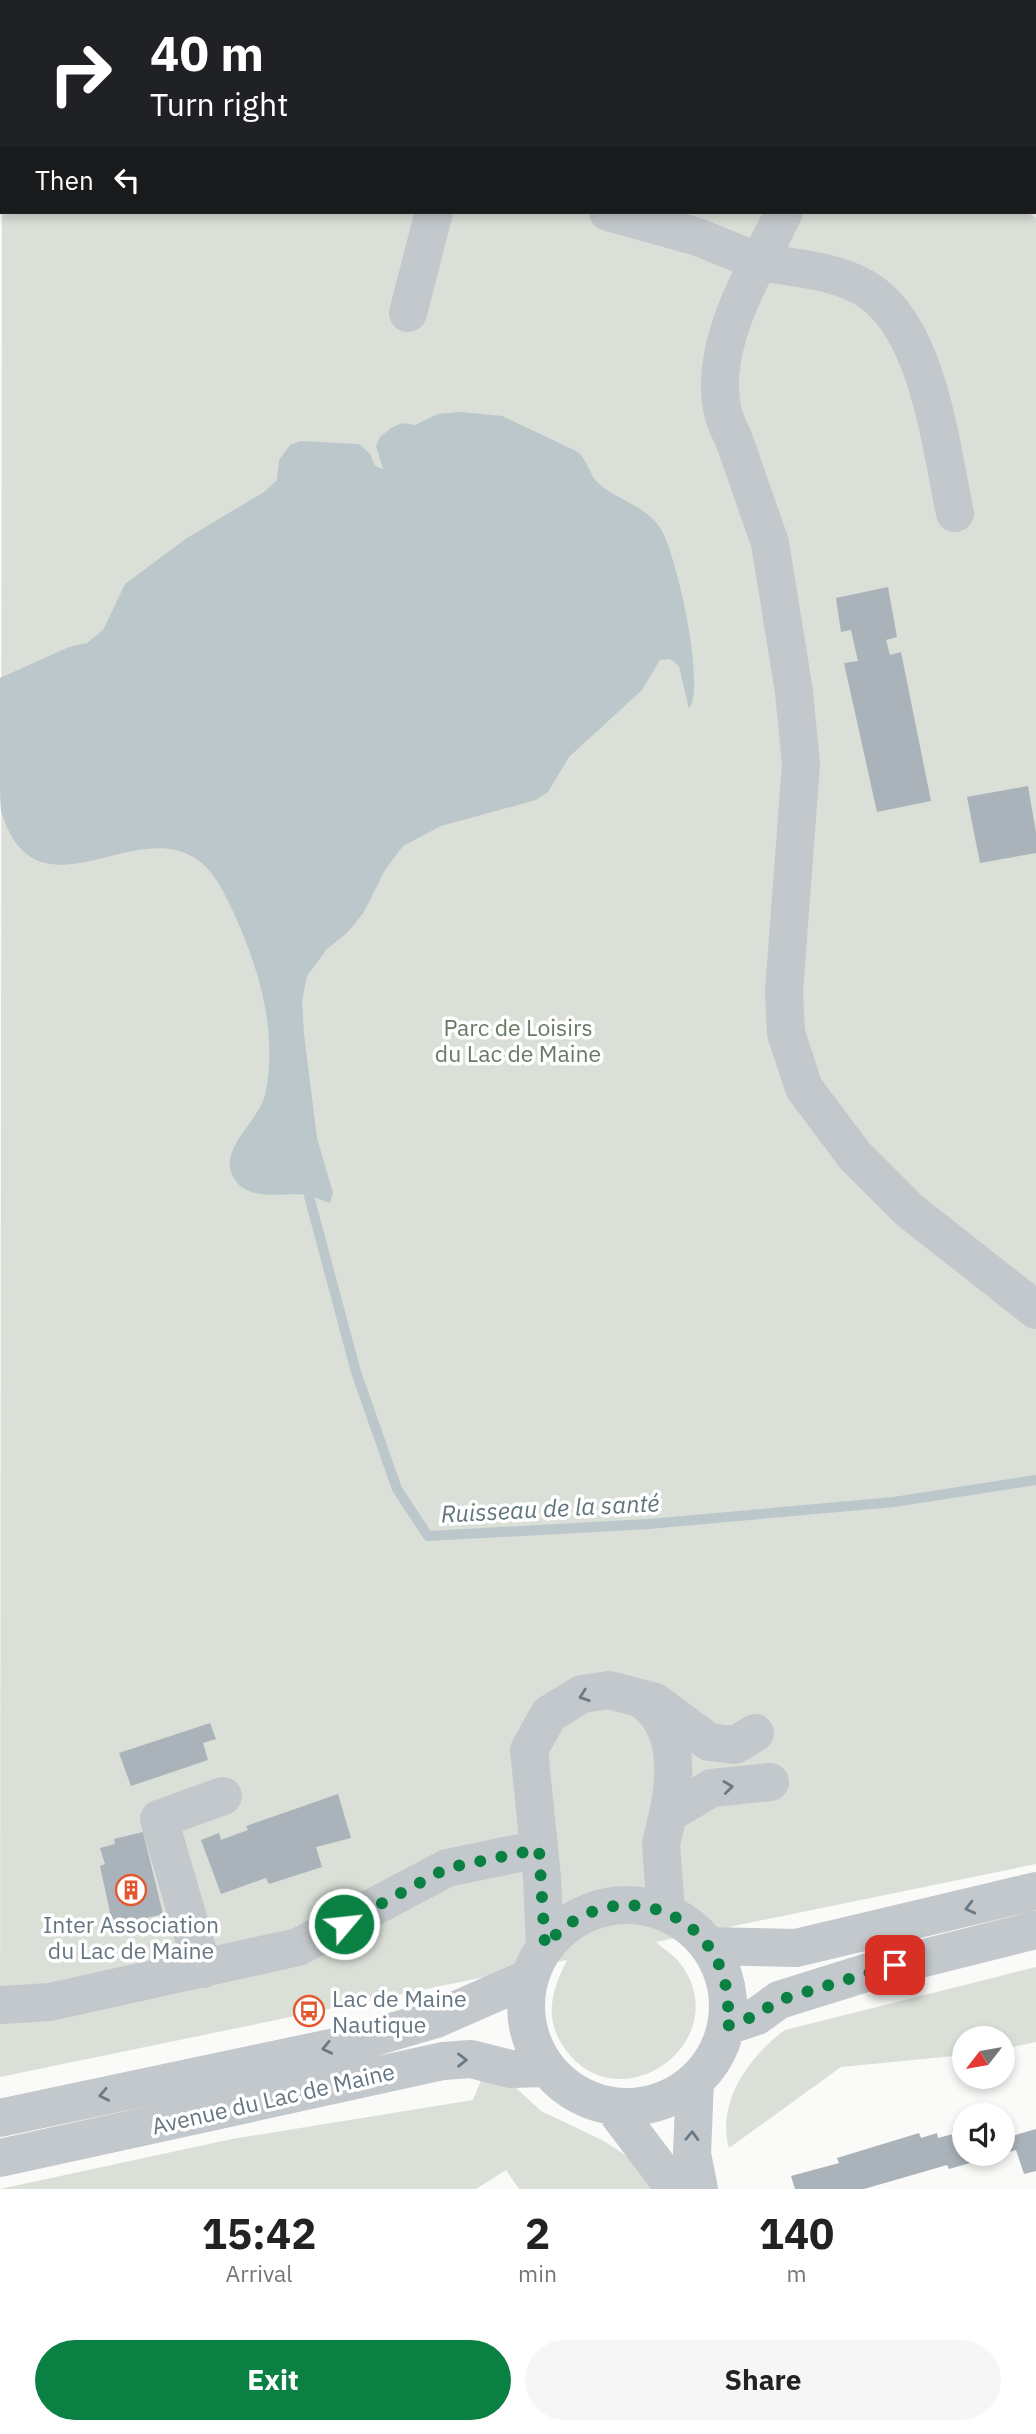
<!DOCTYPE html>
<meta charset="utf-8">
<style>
:root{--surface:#fff;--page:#f6f6f6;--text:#222;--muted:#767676;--accent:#0b8043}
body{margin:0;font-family:"IBM Plex Sans",sans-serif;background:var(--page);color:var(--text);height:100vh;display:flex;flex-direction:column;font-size:26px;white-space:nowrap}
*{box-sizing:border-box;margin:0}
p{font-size:23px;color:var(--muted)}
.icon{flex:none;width:38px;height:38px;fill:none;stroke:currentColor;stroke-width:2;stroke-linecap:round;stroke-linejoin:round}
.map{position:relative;height:2189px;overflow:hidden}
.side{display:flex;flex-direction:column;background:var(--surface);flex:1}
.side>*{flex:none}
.hud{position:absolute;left:0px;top:0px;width:1036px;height:214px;box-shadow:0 4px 10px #0003;background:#202124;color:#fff;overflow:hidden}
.needle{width:46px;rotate:239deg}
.fabs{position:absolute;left:952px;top:2026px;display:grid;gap:14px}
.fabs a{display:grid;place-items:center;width:63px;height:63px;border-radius:50%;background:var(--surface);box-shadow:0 4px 10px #0003;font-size:35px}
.pin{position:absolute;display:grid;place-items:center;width:60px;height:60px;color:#fff;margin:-30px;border-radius:14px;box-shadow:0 4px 10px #0006}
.me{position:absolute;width:77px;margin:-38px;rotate:62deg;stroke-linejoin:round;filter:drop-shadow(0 0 5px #0008)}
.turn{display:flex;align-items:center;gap:24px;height:147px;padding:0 35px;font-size:32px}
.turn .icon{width:91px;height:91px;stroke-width:2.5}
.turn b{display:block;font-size:49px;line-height:60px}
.then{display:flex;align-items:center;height:66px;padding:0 35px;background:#0003;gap:14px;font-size:26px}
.eta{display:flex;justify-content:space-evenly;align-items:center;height:119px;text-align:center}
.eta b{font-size:42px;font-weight:800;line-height:49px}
.primary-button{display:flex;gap:14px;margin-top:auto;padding:14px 35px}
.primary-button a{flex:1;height:80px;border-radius:42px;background:var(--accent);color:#fff;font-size:28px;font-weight:800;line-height:80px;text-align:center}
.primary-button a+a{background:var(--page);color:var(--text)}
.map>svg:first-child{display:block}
</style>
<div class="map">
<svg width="1036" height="2189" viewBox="0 0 1036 2189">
<rect width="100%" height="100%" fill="#fafaf8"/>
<path fill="#dadfd7" d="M232,0H905L906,2H227Z
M2,109V212H1028L1036,218V1864L656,1942C663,1949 673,1954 680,1963C739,2041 617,2128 563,2046C543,2016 553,1988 567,1960L0,2077Z
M1036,1967V2042L1003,2049V2039H964V2055L841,2067L729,2148C716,2103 749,2056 785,2030Z
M484,2073L516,2088L541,2111L604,2141L634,2161L658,2189H519L506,2170L476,2189H0L232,2139L473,2100Z"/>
<path fill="#bbc7cb" d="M0,0H179L2,2L0,68Z
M460,412L502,416L578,452C588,461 589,474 598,483C618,501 648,506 662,531C677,559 706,684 689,709L679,666L670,659L660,660L642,690L569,757L548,792L536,800L441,826L403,846L385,870L364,912L348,932L327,949L307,976L302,1001L304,1034L317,1138L333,1193L330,1203C324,1201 317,1198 310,1196C287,1190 252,1204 235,1180C215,1150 259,1122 265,1095C280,1025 254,952 223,891C164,777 41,942 1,811C0,800 0,785 0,774C0,742 0,710 0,678L69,647L87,643L103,630L125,584L187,538L264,492L277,480L279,460L290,445L301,441L359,444L370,454L375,466L383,469L376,446L380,437L391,428L402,423L415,425L438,414Z"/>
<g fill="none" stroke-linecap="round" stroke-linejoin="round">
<path stroke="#bbc7cb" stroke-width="10" d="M309,1196L356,1372L397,1489L428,1536L649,1524L894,1502L1036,1480"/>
</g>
<path fill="#aab3b9" d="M888,587L897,637L886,640L890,655L901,652L931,801L877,812L844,663L858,661L851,630L841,632L836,598Z
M1028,786L1036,833V853L980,863L967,797Z
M210,1723L216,1739L203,1743L208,1760L131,1786L119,1753Z
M338,1794L351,1838L316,1847L322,1867L269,1884L266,1878L221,1894L201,1840L219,1833L221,1840L248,1830L246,1826Z
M143,1832L163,1914L113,1926L100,1866L105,1864L100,1848L115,1844L114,1839Z
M316,2005L318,2012L302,2016L301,2008Z
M1005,2113L1012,2136L1036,2129V2171L1024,2174L1016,2150L1003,2154Z
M964,2126V2154L999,2155L949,2169L947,2165L864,2189H795L791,2176L839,2163L837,2158L919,2133L921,2138L937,2133L938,2138L953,2134L952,2129Z"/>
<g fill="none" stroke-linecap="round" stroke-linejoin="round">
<path stroke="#c3c8cc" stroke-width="38" d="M550,2L551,0
M887,2V0
M608,212L698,237L759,262L784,212
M408,313L434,212
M955,513C941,448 929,334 872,293C842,271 795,268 759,262C733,310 702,384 733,437L770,543L794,692L801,764L784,991L786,1033L804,1088L855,1156L909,1210L1036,1310
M645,1702C679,1727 676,1778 668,1814
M526 2006a101 101 0 1 1 202 0a101 101 0 1 1-202 0Z
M666,1912L661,1844L668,1814L712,1788L770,1782
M545,1946L542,1878L529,1750L549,1714L582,1694L609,1690L655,1702L709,1742L735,1745L755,1733
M709,1946L796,1948L1036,1891
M203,1969L159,1819L223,1796
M0,2005L50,2002L298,1947L447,1868L539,1849
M727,2026L757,2016L779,2000L872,1971L1036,1930
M695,2081L692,2154L699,2189
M613,2107L675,2189
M0,2118L354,2043L436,2019L529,1978
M0,2158L443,2061L471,2059L511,2069L547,2068"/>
</g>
<defs><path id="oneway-chevron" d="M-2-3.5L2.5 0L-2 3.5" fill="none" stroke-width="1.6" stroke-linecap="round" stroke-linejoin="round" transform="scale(1.75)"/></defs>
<g stroke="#6a7a87">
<use href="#oneway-chevron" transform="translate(584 1696) rotate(161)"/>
<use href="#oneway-chevron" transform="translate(728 1787) rotate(-7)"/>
<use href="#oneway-chevron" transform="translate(970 1908) rotate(166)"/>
<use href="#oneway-chevron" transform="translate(327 2048) rotate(168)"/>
<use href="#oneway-chevron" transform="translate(462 2060) rotate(-1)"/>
<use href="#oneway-chevron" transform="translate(104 2095) rotate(168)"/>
<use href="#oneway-chevron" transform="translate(692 2136) rotate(-88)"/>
</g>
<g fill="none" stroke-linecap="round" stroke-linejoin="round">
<path stroke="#0b8043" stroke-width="12" stroke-dasharray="0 21.6" d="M344,1924L447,1868L539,1849L545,1946C616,1862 741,1917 727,2026L757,2015L779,2000L895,1965"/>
</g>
<defs>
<g id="building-ring" transform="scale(1.575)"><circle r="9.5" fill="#fff" stroke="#e4572e" stroke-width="1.5"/><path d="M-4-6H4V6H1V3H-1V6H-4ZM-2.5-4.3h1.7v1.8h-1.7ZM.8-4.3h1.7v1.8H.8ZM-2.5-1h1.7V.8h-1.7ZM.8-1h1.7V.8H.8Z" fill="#e4572e"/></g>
<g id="bus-ring" transform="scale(1.575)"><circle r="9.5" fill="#fff" stroke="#e4572e" stroke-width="1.5"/><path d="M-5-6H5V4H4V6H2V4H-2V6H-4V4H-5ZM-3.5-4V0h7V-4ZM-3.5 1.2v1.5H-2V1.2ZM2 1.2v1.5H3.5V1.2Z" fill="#e4572e"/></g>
</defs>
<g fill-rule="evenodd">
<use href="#building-ring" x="131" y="1890"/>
<use href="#bus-ring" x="309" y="2011"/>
</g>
<g text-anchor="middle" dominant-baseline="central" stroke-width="7" stroke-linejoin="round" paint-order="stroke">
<g font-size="23" fill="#687a64" stroke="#fff">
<text x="518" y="1027">Parc de Loisirs<tspan x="518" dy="26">du Lac de Maine</tspan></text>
</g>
<g font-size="23" fill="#657683" stroke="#fff">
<text x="131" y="1924">Inter Association<tspan x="131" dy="26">du Lac de Maine</tspan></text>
<text x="332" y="1998" text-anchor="start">Lac de Maine<tspan x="332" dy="26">Nautique</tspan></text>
</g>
<g font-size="23" fill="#657683" stroke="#fff">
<text transform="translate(273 2098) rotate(-13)">Avenue du Lac de Maine</text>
</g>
<g font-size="24" font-style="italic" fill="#60757c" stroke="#fff">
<text transform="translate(550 1508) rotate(-3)">Ruisseau de la santé</text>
</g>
</g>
</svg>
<div class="fabs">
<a><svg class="needle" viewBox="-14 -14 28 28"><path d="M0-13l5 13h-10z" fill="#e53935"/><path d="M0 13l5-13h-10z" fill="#767676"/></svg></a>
<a><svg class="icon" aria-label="sound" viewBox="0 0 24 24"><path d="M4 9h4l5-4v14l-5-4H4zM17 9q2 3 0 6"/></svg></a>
</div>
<div class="pin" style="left:895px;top:1965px;background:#d93025"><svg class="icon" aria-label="arrive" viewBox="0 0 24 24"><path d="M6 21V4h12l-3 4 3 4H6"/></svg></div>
<svg class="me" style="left:344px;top:1924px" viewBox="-20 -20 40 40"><circle r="17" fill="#0b8043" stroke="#fff" stroke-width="3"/><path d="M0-11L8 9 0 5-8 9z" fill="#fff"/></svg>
<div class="hud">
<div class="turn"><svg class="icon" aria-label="right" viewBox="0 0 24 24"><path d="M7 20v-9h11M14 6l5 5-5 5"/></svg><div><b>40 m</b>Turn right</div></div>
<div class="then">Then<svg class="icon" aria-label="left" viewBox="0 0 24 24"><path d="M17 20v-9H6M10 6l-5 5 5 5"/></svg></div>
</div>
</div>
<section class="side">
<div class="eta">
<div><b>15:42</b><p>Arrival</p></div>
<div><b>2</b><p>min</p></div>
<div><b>140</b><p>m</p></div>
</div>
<div class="primary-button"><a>Exit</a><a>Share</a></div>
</section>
